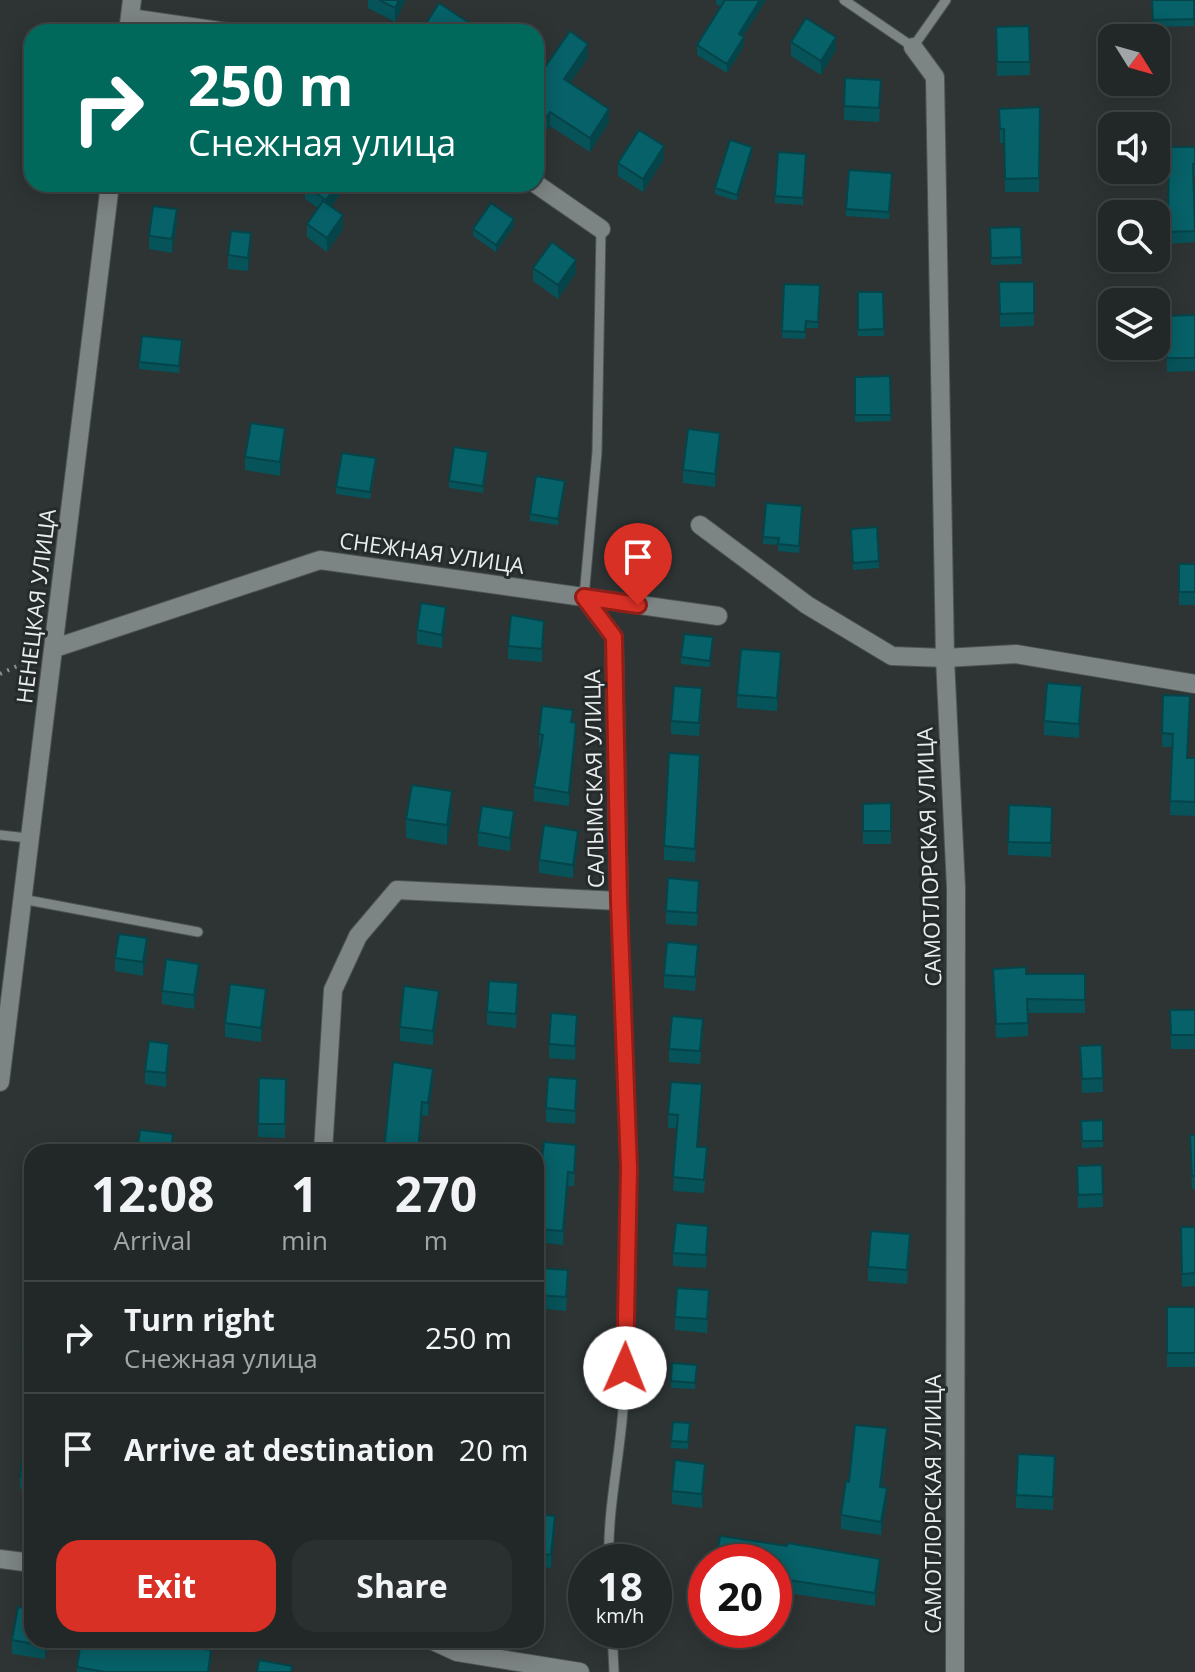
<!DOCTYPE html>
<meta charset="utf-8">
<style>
:root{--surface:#222727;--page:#2a2f2f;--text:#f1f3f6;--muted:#a2a5a7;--line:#3f4444;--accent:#d93025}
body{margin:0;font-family:"Open Sans",sans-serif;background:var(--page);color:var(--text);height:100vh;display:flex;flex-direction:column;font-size:30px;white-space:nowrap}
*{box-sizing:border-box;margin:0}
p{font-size:26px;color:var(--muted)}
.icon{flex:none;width:44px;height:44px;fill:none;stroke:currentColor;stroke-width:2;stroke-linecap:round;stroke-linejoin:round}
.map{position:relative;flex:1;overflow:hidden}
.drawer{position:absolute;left:24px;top:1144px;width:520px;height:504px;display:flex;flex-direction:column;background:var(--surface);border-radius:24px;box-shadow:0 4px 20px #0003,0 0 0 2px var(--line)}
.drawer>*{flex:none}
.hud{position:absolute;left:24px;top:24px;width:520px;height:168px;border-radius:24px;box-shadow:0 4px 20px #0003,0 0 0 2px var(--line);background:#00695c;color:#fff;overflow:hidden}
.needle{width:52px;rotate:127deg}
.controls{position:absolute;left:1098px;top:24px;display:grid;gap:16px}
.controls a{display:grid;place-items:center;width:72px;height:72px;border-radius:16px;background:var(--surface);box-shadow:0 4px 20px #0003,0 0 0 2px var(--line);font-size:40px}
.speed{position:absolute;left:568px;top:1544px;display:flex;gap:16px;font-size:40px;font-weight:700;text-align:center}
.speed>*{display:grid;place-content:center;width:104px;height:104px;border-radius:50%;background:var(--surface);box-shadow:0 4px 20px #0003,0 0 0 2px var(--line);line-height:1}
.speed small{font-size:20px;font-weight:400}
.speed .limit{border:12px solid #d22;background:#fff;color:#111}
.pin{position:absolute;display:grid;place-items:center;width:68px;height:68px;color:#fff;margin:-82px -34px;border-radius:50% 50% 50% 0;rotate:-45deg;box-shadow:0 0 8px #0007}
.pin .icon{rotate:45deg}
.me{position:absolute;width:88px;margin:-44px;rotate:1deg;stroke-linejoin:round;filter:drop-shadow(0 0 6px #0008)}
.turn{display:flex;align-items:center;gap:28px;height:168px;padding:0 32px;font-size:36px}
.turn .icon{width:104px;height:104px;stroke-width:2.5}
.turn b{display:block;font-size:56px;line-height:68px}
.eta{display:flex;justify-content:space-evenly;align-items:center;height:136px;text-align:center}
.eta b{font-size:48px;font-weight:700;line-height:56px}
.button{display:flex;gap:16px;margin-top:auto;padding:16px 32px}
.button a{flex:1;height:92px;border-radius:24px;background:var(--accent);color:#fff;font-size:32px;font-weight:700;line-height:92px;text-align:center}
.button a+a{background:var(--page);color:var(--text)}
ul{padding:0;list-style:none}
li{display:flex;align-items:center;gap:24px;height:112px;padding:0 32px;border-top:2px solid var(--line)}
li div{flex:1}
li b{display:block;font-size:30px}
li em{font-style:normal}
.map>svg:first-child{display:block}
</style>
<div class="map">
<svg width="1195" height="1672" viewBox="0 0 1195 1672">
<rect width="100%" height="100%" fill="#2e3434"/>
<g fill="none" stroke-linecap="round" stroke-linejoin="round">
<g stroke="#4e5252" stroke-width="11">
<path id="service" d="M844,0L913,47L946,0
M584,597L597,452L601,229
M0,835L28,838
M22,899L198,932
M609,1562C607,1505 622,1450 624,1393C631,1228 625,1065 619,901
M612,1630L614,1672"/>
</g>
<g stroke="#4e5252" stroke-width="20">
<path id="minor" d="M130,18L226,32
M128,32L132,0
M913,47L935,77L945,658L956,888L955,1672
M536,184L601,229
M700,525L807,605L892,656L945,658L1016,654L1195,684
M55,648L320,560L718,616
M0,1082L110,184
M323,1152L333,990L358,936L397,890L619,901L614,637L584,597
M0,1559L32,1563
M431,1640L457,1652L580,1672"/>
</g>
<path stroke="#8b9090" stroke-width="4" stroke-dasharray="2 6" stroke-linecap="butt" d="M0,674L34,658"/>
<use href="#service" stroke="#7d8484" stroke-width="9"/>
<use href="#minor" stroke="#7d8484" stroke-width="18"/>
</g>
<path fill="#065359" d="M368,0H406L395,22L368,8Z
M716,0H766L743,36L744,46L727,73L697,55V45L721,7L716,4Z
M1152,0H1194V26L1153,27Z
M1029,26L1030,75L997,76L996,27Z
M791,42L836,50L821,75L791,56Z
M588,57L570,83L609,122L590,152L550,126L547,130L536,123V61L545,67Z
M881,94L879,122L844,120V106Z
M1040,107L1039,192H1005L1004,143H1000L999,109Z
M1169,147H1195V176H1194L1195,242L1168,244Z
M752,154L737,201L715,194V188Z
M664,159L643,192L618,176V163Z
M806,161L803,205L775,203V196Z
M892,180L889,219L846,216V209Z
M347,184L331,207L343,229L327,252L307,237V224L318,208L305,199V186Z
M177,223L172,253L149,249V236Z
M514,226L496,252L473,236V229Z
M1021,227L1022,264L991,265L990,228Z
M251,247L248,271L228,269V255Z
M533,268L576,273L558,299L533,281Z
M999,282H1034V326L1000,327Z
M784,284L820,285L818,328H806L805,339L782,338Z
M858,292H883L884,336H858Z
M1195,315V371L1167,372L1166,316Z
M182,347L179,373L139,369V362Z
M890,376L891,421L855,422V377Z
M285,442L280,476L245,470V457Z
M720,446L715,487L683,483V470Z
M488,459L483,493L449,488V481Z
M376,465L370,499L336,494V487Z
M565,488L558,525L530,521V514Z
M802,512L799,553L778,551V545L763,544V537Z
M877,527L879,568L853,570L851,529Z
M1179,564H1195V605H1179Z
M446,620L442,648L417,644V630Z
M544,635L542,662L508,659V646Z
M713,644L710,667L681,664V657Z
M781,666L777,711L737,708V695Z
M1163,695L1188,758H1195V816L1170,815L1172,747H1162Z
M1082,700L1079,738L1044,735V721Z
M702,702L699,736L671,734V721Z
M573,723L576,736L569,806L534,801V787L541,748H539V734Z
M700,769L695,862L664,860V846Z
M891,803V844H863V804Z
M1009,805L1052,807L1051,857L1008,855Z
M452,811L447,845L406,838V819Z
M514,824L510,851L478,846V832Z
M578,844L573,878L539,873V860Z
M699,894L697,926L666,924V911Z
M147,951L143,976L115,971V958Z
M698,958L695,991L664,988V975Z
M993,969L1026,974H1085V1013H1028V1036L996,1038Z
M199,977L194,1009L162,1004V991Z
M518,997L516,1028L487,1025V1012Z
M266,1003L261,1042L225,1037V1023Z
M439,1004L433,1045L400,1041V1027Z
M1170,1010H1195V1049H1171Z
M577,1028L575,1060L549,1058V1044Z
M703,1032L700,1064L669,1062V1049Z
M1102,1045L1103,1092L1082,1093L1080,1046Z
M169,1057L166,1087L145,1084V1071Z
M259,1078L286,1079L285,1138L258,1137Z
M433,1082L428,1116L422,1115L419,1152H384Z
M577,1093L575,1124L546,1122V1108Z
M702,1098L698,1147L707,1161L704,1193L673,1191L677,1128H668V1114Z
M1103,1120V1147L1082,1148L1081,1121Z
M1190,1135H1195V1189H1192Z
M576,1158L574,1186H568L563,1245L536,1242V1212Z
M1102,1165L1103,1207L1078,1208L1077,1166Z
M1181,1227H1195V1286L1182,1287Z
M708,1239L706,1268L673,1266V1253Z
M910,1247L907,1284L868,1281V1267Z
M568,1284L566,1311L536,1308V1286Z
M709,1303L707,1333L675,1330V1317Z
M1167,1307H1195V1367H1167Z
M32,1318V1363L22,1362V1348Z
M672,1363L697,1365L695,1389L671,1388Z
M673,1422L690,1430L688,1449L671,1448Z
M887,1441L882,1487L887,1501L881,1535L841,1529V1515L849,1482Z
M32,1443V1491L20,1489V1476Z
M1055,1469L1053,1510L1016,1508V1495Z
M705,1477L702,1508L672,1504V1491Z
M536,1514L555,1530L551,1568L536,1566Z
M774,1562L880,1572L875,1606L774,1591Z
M12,1640H48L45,1659L12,1654Z
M211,1659L209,1672H77V1667Z"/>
<path fill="#054449" d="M399,0H406L395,22V8Z
M760,0H766L739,43V34Z
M744,37V46L727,73V64Z
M836,37V50L821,75V61Z
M588,44V57L564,92V79Z
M609,109V122L590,152V138Z
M550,112V126L547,130V117Z
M664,146V159L643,192V179Z
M752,147V154L737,201V195Z
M338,184H347L326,214V200Z
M177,209V223L172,253V239Z
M343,215V229L327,252V238Z
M514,219V226L496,252V245Z
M251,233V247L248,271V258Z
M576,260V273L558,299V285Z
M285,428V442L280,476V462Z
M720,433V446L715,487V474Z
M565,481V488L558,525V519Z
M446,607V620L442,648V635Z
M544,621V635L542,662V649Z
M781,652V666L777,711V698Z
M1082,686V700L1079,738V724Z
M576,723V736L569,806V793Z
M452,791V811L447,845V825Z
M514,811V824L510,851V838Z
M578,831V844L573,878V865Z
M147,938V951L143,976V962Z
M199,964V977L194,1009V995Z
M266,989V1003L261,1042V1028Z
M439,991V1004L433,1045V1031Z
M169,1044V1057L166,1087V1073Z
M433,1069V1082L428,1116V1103Z
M702,1084V1098L697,1160V1147Z
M568,1172V1186L563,1245V1231Z
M887,1428V1441L880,1500V1487Z
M705,1464V1477L702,1508V1494Z
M887,1488V1501L881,1535V1522Z
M555,1516V1530L551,1568V1555Z
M880,1559V1572L875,1606V1593Z
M46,1640H48L45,1659V1646Z"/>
<path fill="#076168" stroke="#054449" stroke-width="2" d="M379,0H399L395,8Z
M725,0H760L739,34L744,37L727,64L697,45Z
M1152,0H1194V19L1153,20Z
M439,3L483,32H426L422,30Z
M806,18L836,37L821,61L791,42Z
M1029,26L1030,62H997L996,27Z
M570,31L588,44L564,79L609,109L590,138L550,112L547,117L536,110V61L545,67Z
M845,78L881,80L879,108L844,106Z
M1040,107L1039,178L1005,179L1004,129H1000L999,109Z
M639,130L664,146L643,179L618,163Z
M730,140L752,147L737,195L715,188Z
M1169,147H1195V164H1193L1195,231L1168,232Z
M778,152L806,154L803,198L775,196Z
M849,170L892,173L889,212L846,209Z
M306,184H338L326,200L305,186Z
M323,201L343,215L327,238L307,224Z
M491,203L514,219L496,245L473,229Z
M153,206L177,209L172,239L149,236Z
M1021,227L1022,257L991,258L990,228Z
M231,231L251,233L248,258L228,255Z
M552,242L576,260L558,285L533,268Z
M999,282H1034V313L1000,314Z
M784,284L820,285L818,322L806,321L805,332L782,331Z
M858,292H883L884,329L858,330Z
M1195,315V358H1167L1166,316Z
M142,336L182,340L179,366L139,362Z
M890,376L891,415H855V377Z
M251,423L285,428L280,462L245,457Z
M688,429L720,433L715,474L683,470Z
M454,447L488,452L483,486L449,481Z
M342,453L376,458L370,492L336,487Z
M536,476L565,481L558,519L530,514Z
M766,503L802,506L799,546L778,544L779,538L763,537Z
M877,527L879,561L853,563L851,529Z
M1179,564H1195V592H1179Z
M421,603L446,607L442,635L417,630Z
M511,615L544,621L542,649L508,646Z
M684,634L713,637L710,661L681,657Z
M741,649L781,652L777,698L737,695Z
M1047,683L1082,686L1079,724L1044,721Z
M674,686L702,688L699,723L671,721Z
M1163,695L1190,696L1187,758H1195V802L1170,801L1173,734L1162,733Z
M542,706L573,710L571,722L576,723L569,793L534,787L543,735L539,734Z
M669,753L700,755L695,849L664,846Z
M412,785L452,791L447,825L406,819Z
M891,803V831H863V804Z
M1009,805L1052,807L1051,843L1008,842Z
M482,806L514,811L510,838L478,832Z
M544,825L578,831L573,865L539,860Z
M668,878L699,881L697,913L666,911Z
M119,934L147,938L143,962L115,958Z
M667,942L698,945L695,977L664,975Z
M166,959L199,964L194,995L162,991Z
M1026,967V974H1085V1000L1027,999L1028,1023L996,1024L993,969Z
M489,981L518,983L516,1014L487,1012Z
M230,984L266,989L261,1028L225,1023Z
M404,986L439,991L433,1031L400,1027Z
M1170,1010H1195V1035H1171Z
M551,1013L577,1015L575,1046L549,1044Z
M672,1016L703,1019L700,1051L669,1049Z
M149,1041L169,1044L166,1073L145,1071Z
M1102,1045L1103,1078L1082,1079L1080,1046Z
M393,1062L433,1069L428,1103L422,1102L418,1152H384Z
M548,1077L577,1079L575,1111L546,1108Z
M259,1078L286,1079L285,1124H258Z
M671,1082L702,1084L697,1147H707L704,1180L673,1177L678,1115L668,1114Z
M1103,1120V1141H1082L1081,1121Z
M140,1130L173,1134L171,1152H137Z
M1190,1135H1195V1176H1192Z
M544,1142L576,1145L574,1173L568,1172L563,1231L536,1229V1212Z
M1102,1165L1103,1194L1078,1195L1077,1166Z
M676,1223L708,1226L706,1255L673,1253Z
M1181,1227H1195V1273L1182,1274Z
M871,1231L910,1234L907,1270L868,1267Z
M537,1268L568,1270L566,1297L536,1295Z
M677,1288L709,1290L707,1319L675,1317Z
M1167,1307H1195V1353H1167Z
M26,1318H32V1349L22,1348Z
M672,1363L697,1365L695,1383L671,1381Z
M673,1422L690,1423L688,1442L671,1441Z
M855,1425L887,1428L880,1487L887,1488L881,1522L841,1515L846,1481L849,1482Z
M25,1442L32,1443V1477L20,1476Z
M1018,1454L1055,1456L1053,1497L1016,1495Z
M675,1460L705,1464L702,1494L672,1491Z
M536,1514L555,1516L551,1555L536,1553Z
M720,1536L787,1546L788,1543L880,1559L875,1593L774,1578V1562H716Z
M18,1607L32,1609V1640H46L45,1646L12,1640Z
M81,1640H138L211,1650L208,1672H105L77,1667Z
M259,1660L292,1666L291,1672H257Z"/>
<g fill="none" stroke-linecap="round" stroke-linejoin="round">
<g stroke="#8d1f18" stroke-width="20">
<path id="route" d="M625,1368L629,1168L619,901L614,637L584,597L638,605"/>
</g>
<use href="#route" stroke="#d93025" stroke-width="14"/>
</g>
<g text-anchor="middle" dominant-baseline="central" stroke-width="6" stroke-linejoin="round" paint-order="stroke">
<g font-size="22" fill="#e9eded" stroke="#252a2a">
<text transform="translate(432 552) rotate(8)">СНЕЖНАЯ УЛИЦА</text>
<text transform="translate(35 606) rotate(-83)">НЕНЕЦКАЯ УЛИЦА</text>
<text transform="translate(593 779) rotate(-91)">САЛЫМСКАЯ УЛИЦА</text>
<text transform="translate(928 857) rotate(-92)">САМОТЛОРСКАЯ УЛИЦА</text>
<text transform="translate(932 1504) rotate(-90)">САМОТЛОРСКАЯ УЛИЦА</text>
</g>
</g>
</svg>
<div class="controls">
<a><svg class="needle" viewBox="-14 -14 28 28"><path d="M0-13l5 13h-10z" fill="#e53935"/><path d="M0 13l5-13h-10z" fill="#a2a5a7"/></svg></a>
<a><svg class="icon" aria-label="sound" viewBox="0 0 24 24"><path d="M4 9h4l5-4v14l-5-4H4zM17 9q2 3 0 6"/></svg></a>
<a><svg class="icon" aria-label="search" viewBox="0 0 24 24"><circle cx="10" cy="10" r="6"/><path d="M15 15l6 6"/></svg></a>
<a><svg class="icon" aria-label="layers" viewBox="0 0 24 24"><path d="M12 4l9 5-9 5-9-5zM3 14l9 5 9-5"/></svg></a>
</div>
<div class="speed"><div>18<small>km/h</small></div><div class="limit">20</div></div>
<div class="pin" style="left:638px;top:605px;background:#d93025"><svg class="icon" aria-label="arrive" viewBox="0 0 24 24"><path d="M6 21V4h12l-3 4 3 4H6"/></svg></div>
<svg class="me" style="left:625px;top:1368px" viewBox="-20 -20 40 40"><circle r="19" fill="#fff"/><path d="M0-13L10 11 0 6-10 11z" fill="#d93025"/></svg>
<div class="hud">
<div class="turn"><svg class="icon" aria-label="right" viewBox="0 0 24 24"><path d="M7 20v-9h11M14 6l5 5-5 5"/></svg><div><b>250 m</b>Снежная улица</div></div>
</div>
<section class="drawer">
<div class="eta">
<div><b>12:08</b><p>Arrival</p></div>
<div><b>1</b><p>min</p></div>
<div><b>270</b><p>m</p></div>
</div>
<ul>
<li><svg class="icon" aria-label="right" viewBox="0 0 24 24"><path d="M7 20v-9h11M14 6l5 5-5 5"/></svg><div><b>Turn right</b><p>Снежная улица</p></div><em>250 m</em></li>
<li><svg class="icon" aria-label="arrive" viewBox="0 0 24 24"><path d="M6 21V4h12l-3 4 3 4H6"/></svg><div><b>Arrive at destination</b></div><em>20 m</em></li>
</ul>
<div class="button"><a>Exit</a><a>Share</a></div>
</section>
</div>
